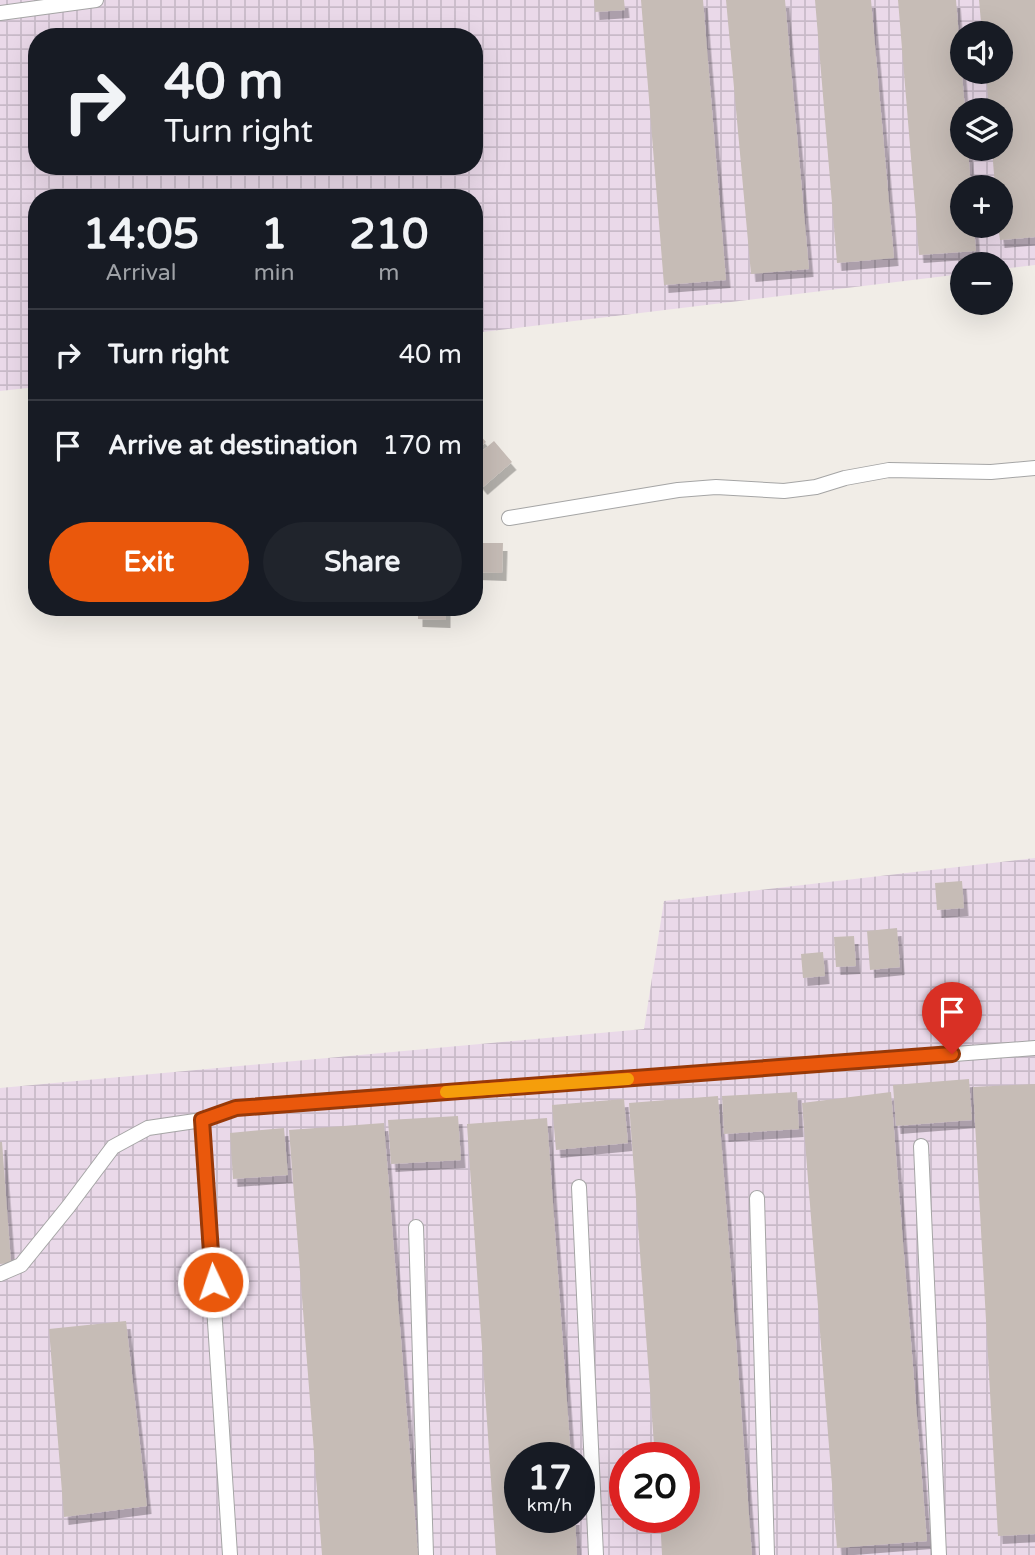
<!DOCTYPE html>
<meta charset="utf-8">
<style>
:root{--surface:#171b24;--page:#20242c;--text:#f1f3f6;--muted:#9ea1a6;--line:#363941;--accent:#ea580c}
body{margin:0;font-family:"Varela Round",sans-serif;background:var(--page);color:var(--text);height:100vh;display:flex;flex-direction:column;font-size:26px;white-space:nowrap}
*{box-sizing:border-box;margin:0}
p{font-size:23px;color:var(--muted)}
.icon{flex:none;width:38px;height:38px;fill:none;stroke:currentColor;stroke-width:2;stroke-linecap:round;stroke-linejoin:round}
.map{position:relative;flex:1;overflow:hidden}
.details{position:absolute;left:28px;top:189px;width:455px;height:427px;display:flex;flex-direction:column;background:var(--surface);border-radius:28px;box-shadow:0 7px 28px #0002}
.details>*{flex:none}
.guide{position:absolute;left:28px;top:28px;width:455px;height:147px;border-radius:28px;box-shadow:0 7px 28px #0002;background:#171b24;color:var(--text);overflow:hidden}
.buttons{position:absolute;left:950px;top:21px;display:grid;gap:14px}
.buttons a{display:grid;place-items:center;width:63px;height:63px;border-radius:50%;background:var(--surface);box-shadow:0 7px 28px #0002;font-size:35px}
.speed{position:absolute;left:504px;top:1442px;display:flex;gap:14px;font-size:35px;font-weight:700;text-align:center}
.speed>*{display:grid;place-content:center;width:91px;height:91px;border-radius:50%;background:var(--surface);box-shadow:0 7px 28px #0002;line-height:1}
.speed small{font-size:18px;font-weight:400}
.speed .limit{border:10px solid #d22;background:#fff;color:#111}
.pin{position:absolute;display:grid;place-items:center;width:60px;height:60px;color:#fff;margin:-72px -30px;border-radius:50% 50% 50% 0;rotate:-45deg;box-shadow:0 0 7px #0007}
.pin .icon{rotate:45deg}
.me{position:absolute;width:77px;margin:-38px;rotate:357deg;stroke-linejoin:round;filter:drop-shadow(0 0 5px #0008)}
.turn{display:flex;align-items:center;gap:24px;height:147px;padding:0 21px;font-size:32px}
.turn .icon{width:91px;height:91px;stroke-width:2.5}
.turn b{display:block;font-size:49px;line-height:60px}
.eta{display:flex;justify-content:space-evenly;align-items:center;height:119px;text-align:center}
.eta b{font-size:42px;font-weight:800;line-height:49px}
.button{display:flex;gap:14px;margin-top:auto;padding:14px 21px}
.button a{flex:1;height:80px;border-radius:42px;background:var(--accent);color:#fff;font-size:28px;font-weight:800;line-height:80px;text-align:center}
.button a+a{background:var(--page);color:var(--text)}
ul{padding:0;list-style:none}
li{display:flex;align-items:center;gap:21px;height:91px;padding:0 21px;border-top:2px solid var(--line)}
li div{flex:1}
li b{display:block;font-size:26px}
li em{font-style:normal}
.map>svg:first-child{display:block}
</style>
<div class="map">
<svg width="1035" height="1555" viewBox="0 0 1035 1555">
<defs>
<pattern id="industrial-grid" width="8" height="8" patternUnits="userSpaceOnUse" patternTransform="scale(1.75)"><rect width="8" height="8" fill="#ead9e9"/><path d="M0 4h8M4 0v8" fill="none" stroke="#c8bac8"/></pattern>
<filter id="shadow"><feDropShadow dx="4.5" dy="8" stdDeviation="0" flood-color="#0004"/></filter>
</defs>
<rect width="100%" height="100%" fill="#f1ede7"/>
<path fill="url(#industrial-grid)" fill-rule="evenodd" d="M0,0H1035V265L1001,269V264H962V274L474,333V198H37V387L0,391ZM962,33H1001V72H962ZM37,37H474V166H37ZM962,110H1001V149H962ZM962,187H1001V226H962Z
M1035,858V1555H0V1088L644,1029L664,901ZM520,1458H579V1517H520ZM625,1458H684V1517H625Z"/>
<path fill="#c6bcb6" filter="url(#shadow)" d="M594,0H624L625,10L595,12Z
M641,0H703L726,280L664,285Z
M726,0H785L809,269L751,274Z
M815,0H871L894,258L837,263Z
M898,0H956L965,110H962V149H968L971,187H962V226H974L976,251L919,255Z
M979,0H1035V237L1000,240L998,226H1001V187H995L992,149H1001V110H989L986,72H1001V33H982Z
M474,428L486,442L474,452Z
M494,441L512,462L483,487L474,476V458Z
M474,543H503L502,573L474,572Z
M418,607H446V620L418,619Z
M962,881L964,908L937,910L935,883Z
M897,928L900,967L870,970L867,931Z
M854,936L856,966L836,967L834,937Z
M823,952L825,976L803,978L801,954Z
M969,1079L972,1120L896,1126L893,1085Z
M1035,1084V1534L998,1536L973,1087Z
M797,1092L799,1129L724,1134L722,1096Z
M891,1092L927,1541L837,1548L802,1103Z
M718,1096L752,1555H662L660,1517H684V1458H655L629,1103Z
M624,1099L628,1143L556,1150L552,1105Z
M458,1116L461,1160L391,1164L388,1120Z
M547,1118L571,1458H520V1517H575L577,1555H496L467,1124Z
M384,1123L418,1555H322L289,1130Z
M284,1128L288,1175L233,1179L230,1133Z
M0,1142H2L11,1263L0,1264Z
M126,1321L147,1506L64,1517L49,1329Z"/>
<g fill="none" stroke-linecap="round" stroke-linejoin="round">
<g stroke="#a5a5a5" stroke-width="16">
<path id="lane" d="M0,13L96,0
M509,518L678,490L716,487L784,491L816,487L845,478L889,470L991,472L1035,468
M921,1146L939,1555
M579,1187L596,1555
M757,1198L767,1555
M416,1227L426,1555
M0,1274L21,1265L68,1207L113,1147L148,1128L202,1120
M230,1555L202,1120L236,1108L1035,1048"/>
</g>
<use href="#lane" stroke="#fff" stroke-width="14"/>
</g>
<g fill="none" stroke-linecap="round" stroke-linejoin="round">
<g stroke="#983908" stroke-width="18">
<path id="route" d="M213,1282L202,1120L236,1108L952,1054"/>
</g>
<use href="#route" stroke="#ea580c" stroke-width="12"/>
<path stroke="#f59e0b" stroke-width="12" d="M446,1092L628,1079"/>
</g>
</svg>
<div class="buttons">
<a><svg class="icon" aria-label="sound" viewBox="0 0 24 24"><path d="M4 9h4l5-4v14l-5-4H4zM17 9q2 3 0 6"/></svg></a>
<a><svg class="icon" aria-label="layers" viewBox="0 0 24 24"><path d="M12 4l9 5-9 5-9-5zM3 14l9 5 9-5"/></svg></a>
<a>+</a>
<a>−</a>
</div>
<div class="speed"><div>17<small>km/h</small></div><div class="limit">20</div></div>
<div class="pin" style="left:952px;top:1054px;background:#d93025"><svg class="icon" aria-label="arrive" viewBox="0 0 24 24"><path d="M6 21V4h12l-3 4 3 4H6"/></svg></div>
<svg class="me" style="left:213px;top:1282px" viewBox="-20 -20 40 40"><circle r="17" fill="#ea580c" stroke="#fff" stroke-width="3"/><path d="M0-11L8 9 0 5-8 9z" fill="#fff"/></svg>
<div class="guide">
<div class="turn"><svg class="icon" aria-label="right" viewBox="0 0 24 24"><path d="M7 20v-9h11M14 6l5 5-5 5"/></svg><div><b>40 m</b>Turn right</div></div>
</div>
<section class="details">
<div class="eta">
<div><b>14:05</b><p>Arrival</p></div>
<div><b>1</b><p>min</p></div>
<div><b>210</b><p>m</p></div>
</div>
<ul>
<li><svg class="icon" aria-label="right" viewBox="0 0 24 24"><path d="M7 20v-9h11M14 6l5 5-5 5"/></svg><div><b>Turn right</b></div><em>40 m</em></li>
<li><svg class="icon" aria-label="arrive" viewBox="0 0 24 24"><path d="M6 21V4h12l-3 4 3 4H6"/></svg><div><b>Arrive at destination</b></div><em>170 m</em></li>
</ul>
<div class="button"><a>Exit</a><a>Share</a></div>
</section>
</div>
